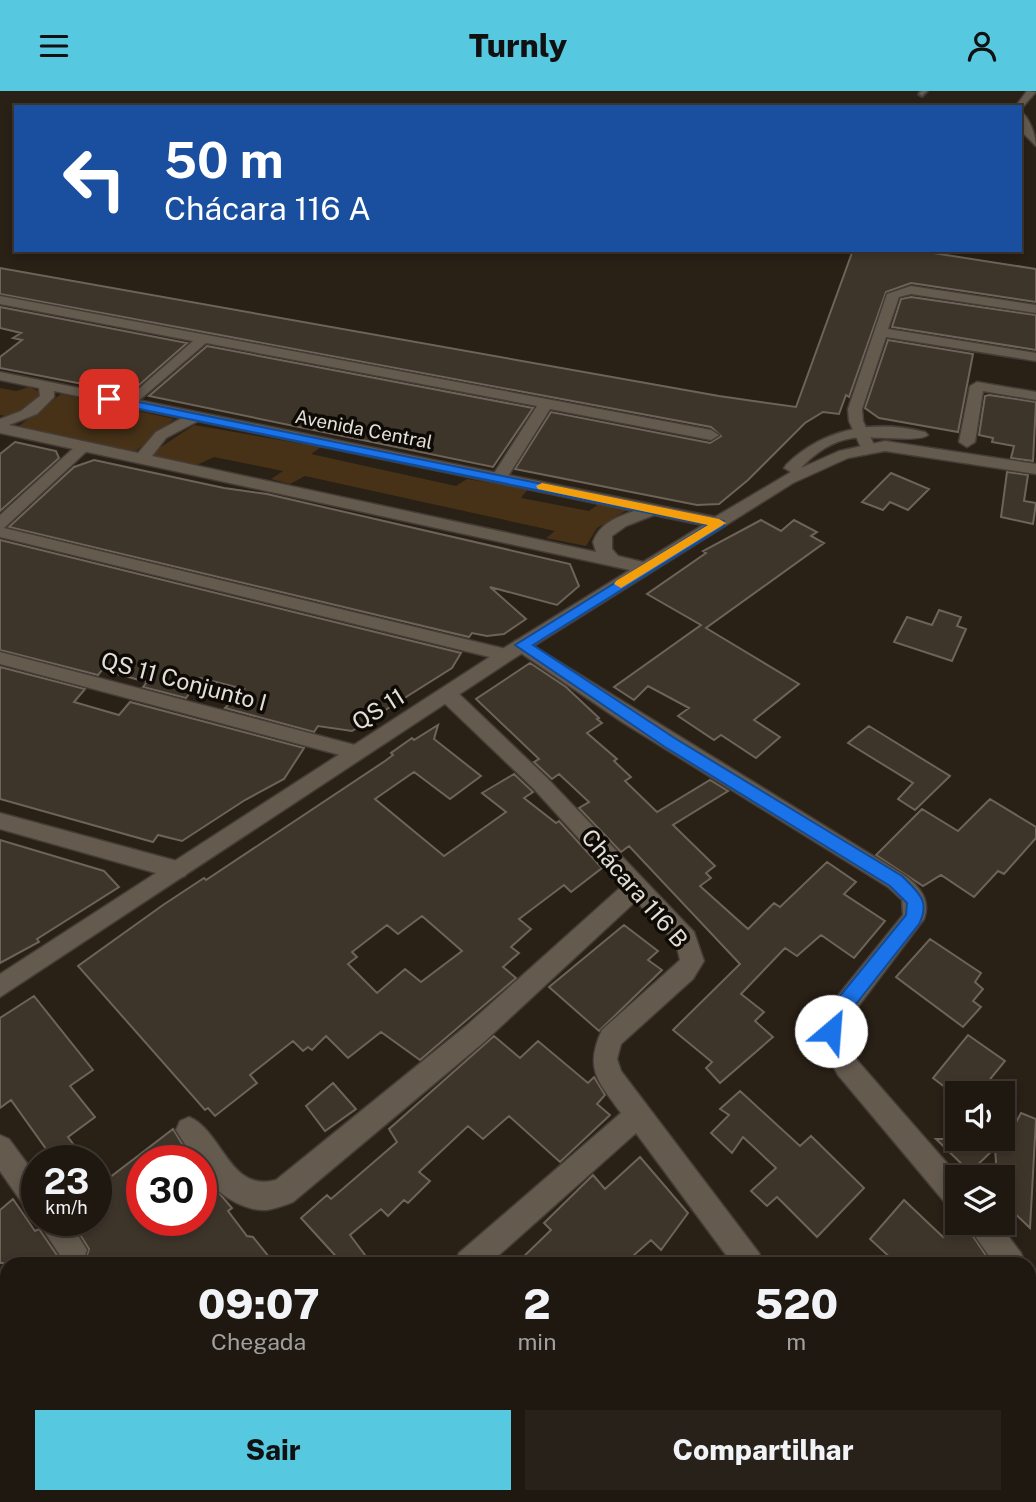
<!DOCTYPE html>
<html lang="pt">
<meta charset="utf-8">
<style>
:root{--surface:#1f1810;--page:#272119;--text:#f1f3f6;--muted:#a1a09f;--line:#3c3730;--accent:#56c9e1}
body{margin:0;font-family:"Public Sans",sans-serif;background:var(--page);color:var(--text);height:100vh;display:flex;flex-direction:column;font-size:26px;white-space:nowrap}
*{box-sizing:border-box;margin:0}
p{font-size:23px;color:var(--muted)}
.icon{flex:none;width:38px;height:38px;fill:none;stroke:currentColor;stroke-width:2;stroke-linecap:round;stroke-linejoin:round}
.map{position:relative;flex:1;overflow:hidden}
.details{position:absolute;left:0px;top:1166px;width:1036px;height:247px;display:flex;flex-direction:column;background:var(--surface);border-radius:21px 21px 0 0;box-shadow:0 4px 10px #0003,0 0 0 2px var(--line)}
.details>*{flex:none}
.hud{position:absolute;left:14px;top:14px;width:1008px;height:147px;border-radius:0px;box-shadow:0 4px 10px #0003,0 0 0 2px var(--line);background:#1a4fa0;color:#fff;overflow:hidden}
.controls{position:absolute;left:945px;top:990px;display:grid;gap:14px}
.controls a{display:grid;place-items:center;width:70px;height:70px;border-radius:0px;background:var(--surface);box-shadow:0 4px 10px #0003,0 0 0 2px var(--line);font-size:35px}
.speed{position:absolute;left:21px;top:1054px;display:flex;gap:14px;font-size:35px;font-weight:700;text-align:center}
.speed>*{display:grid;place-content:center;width:91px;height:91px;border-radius:50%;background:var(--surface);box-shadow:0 4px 10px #0003,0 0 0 2px var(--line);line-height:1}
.speed small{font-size:18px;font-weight:400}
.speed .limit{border:10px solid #d22;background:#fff;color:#111}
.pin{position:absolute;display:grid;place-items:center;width:60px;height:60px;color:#fff;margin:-30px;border-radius:14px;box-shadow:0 4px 10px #0006}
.me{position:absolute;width:77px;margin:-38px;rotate:27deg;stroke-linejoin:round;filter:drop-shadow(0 0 5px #0008)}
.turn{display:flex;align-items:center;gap:24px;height:147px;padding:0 35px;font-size:32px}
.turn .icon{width:91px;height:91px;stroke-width:2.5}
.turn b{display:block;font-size:49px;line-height:60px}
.eta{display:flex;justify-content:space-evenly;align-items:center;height:119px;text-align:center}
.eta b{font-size:42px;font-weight:800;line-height:49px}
.button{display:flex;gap:14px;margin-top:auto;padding:14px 35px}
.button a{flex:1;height:80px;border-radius:0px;background:var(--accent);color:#111;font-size:28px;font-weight:800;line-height:80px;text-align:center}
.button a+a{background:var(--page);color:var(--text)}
header{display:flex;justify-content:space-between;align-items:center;height:91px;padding:0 35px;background:var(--accent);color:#111;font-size:32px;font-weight:800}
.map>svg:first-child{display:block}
</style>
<header><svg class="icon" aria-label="menu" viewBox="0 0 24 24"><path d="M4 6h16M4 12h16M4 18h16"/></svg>Turnly<svg class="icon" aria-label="person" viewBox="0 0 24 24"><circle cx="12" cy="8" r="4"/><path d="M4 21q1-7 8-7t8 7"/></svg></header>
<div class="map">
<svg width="1036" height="1411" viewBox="0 0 1036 1411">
<rect width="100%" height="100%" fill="#292016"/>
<path fill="#473218" d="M29,296L40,301L33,315L10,326L0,324V297L16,300Z
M61,303L174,328L135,361L19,335Z
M194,334L321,356L311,363L456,395L467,388L528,398L521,407L589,420L600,412L627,419L597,437L586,455L546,447L555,440L305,385L290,393L271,388L283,380L214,366L197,374L149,364Z"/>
<path fill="#3e352a" stroke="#6e6358" stroke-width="2" fill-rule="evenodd" d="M853,159H914L1036,178V211L911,192L886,201L849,306L846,304L839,323L823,321L805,332L748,389L719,413L697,414L515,378L551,321L710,352L721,345L711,336L0,203V177L719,305L796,316Z
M911,206L1036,224V259L892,236L901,208Z
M0,216L187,252L131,301H124L0,277V266L22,249L13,247L21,242L0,237Z
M888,249L973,263L958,341L879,327L865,317Z
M207,255L533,317L493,376L149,305Z
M989,304L1036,311L1033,370L1011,367L1014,355L992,351L993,347L979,344L985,305Z
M15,351L56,360L59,367L0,420V363Z
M94,369L224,397L267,403L570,473L579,495L557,514L490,496L526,528L504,543L487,545L472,542L469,546L9,436L74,376Z
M1007,381L1028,384L1024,410L1036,412L1033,433L1001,426Z
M891,382L929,398L908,419L890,411L883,419L862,411Z
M761,429L781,440L794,429L817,441L811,445L824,452L706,537L799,593L754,629L780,646L756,667L721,644L714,649L678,625L689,617L648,595L634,609L614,596L701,534L647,503L706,462L703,460Z
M0,449L461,562L452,577L352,640L318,635L314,641L225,617L244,598L200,587L186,607L143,596L147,591L102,579L98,584L0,559Z
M939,519L961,526L957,535L966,538L952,570L894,551L907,526L932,534Z
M530,572L566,596L599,627L597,628L602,632L587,642L617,668L614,670L631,686L625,690L657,721L710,689L728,700L673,734L715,775L706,782L711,787L700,795L748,838L774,812L780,816L827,771L856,791L844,803L885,830L854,867L821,844L797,865L785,857L741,903L764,921L755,930L773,946L720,992L706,977L712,971L673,939L740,873L629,755L621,761L579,717L589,711L559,683L552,688L534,671L539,668L476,608Z
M0,576L85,598L74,611L119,624L130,611L304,657L284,688L245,709L182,750L158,744L153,751L0,708Z
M438,634L434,648L481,685L450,708L414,681L375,708L444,765L506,721L482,702L514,683L533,701L524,707L556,732L559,730L602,777L571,801L564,794L519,828L531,838L511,856L519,862L503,876L516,887L420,969L381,941L348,967L326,945L312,959L308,956L303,960L293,950L250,984L257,992L215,1025L208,1017L205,1019L78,875L163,814L204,787L206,789L385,670L393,664L391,662L412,647L414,649ZM422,825L462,860L421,891L405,878L377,902L348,873L357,866L352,861L387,834L398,843Z
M869,635L950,685L915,719L898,708L913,692L848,652Z
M990,708L1036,736V747L1004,783L998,780L974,806L941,784L923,795L876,764L922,718L958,740Z
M0,749L104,780L119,796L37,848L39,851L0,872Z
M624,834L658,860L648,869L662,879L599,940L549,896Z
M930,848L981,882L975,891L983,898L973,910L981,916L963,936L896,886Z
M34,905L93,979L70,995L95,1026L68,1046L85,1069H54L11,1009L0,1017V927Z
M968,944L1005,970L978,1003H954L933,987Z
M494,945L520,967L538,950L588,992L594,986L605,1004L597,1013L610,1024L560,1071L509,1025L483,1048L468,1035L419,1081L430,1090L408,1112L404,1109L388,1125L381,1118L350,1144L371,1172H342L301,1127L327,1104L331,1108L397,1051L389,1038Z
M333,992L356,1018L325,1040L306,1015Z
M740,1000L800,1055L811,1045L864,1097L817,1146L777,1106L767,1115L751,1100L776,1077L743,1046L732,1062L711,1042L729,1024L720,1018Z
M1021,1022L1036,1028L1030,1137L1003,1111V1087H997L995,1057L970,1081L936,1048H1003V1030L1013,1037Z
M173,1038L192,1069H142V1129H201V1081L232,1117L228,1120L247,1145L253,1146L274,1172H81L85,1170L89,1158L71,1129H96V1097Z
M640,1066L688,1122L661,1159L651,1149L625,1172H517L551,1139L544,1132L593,1084L605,1098Z
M13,1108L35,1140L39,1138L61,1170L66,1172H0V1119Z
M904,1109L943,1146L964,1132L991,1172H896L870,1148Z"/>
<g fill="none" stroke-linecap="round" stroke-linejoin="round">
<g stroke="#443c36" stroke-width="4">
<path id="lane" d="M921,0H927L922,5L919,3Z"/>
</g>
<g stroke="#443c36" stroke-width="3">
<path id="street" d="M911,195L1036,214V222L911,203L899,206L888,238L1036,262V270L886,246L862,318L863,330L875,356L872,359H862L849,330L848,318L887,203Z
M0,205L711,339L719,344L711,349L550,318L505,390L499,392L491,387L537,315L206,252L130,317L123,313L125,310L193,250L0,213Z
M977,291L1036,301V309L983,300L975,351L967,356L959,351L970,295Z
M83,351L88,353V359L4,437L506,558L515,564L506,570L0,446V424L78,353Z
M522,548L904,784C919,795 931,808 924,828L845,933V948L856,968L960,1087H957V1117L947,1114L838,984L820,949L824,922L903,824L902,809L888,796L622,631L515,558L513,554L515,550Z
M0,561L355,654L362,656L365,661L362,666L355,668L0,573Z
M448,597L455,599L547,687L694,841L704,870L693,888L621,953L617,968L621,980L759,1162L763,1172H732L636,1042L490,1172H455L459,1162L621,1022C598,990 584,978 602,939L680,869L676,852L636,810L484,951L293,1111C285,1114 275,1118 266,1119C242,1121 201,1095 201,1069H195L176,1039L180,1030L189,1026C223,1040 229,1102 276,1089L466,935L622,795L533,697L441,609L438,604L441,599Z
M0,722L177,770L185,773L188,779L185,785L177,788L0,738Z
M0,1044L9,1048L37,1086V1123L27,1119L0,1080Z
M37,1129H68L87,1159L83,1169L75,1172L63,1169Z
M966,1132H998L1021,1162L1025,1172H994Z
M1029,1182L1036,1184V1220L1029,1217Z
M279,1405H313L311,1411H277Z
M582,1405H617L619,1411H584Z
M896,1405H930L932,1411H898Z"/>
</g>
<g stroke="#443c36" stroke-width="3">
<path id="secondary" d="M1027,0L1036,1L1020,19V16H1015Z
M1020,20C1029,25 1036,45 1036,55L1022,41Z
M0,281L715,426L791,381L784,377L786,374C823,337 875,328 925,341L928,344C919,352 869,344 853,347C832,350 815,362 801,377L839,360L885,350L1036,373V383L885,360L848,367L793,392L513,568L0,906V883L499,560L630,479L0,342V328L21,320L40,305L39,297L0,289ZM54,300L182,327L156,341L138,362L9,334L37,323L54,306ZM198,330L634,420C617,426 600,432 593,451L596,461L152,365L166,347ZM654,424L703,434L643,471L618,465L612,458V445L626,435Z"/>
</g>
<use href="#lane" fill="#645a4e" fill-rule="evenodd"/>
<use href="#street" fill="#645a4e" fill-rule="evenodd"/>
<use href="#secondary" fill="#645a4e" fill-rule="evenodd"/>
</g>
<path fill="#1a73e8" stroke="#114b97" stroke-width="2" d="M109,305L724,430V435L533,554L676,648L902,785C918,801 931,810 919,833L849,922L838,946L831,949L825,946L822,940L835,911L906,824L907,812L890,795L665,656L515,554L708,434L105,311V306Z"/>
<path fill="#f59e0b" d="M542,392L719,428L726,432L621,497L614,493L616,490L708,434L538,398L536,395Z"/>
<g text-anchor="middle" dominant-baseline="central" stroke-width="7" stroke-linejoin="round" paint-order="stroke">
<g font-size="19" fill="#e4ded8" stroke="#0e0a06">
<text transform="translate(364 338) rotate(11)">Avenida Central</text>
</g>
<g font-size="23" fill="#e4ded8" stroke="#0e0a06">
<text transform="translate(184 590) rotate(15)">QS 11 Conjunto I</text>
<text transform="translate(378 618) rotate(-32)">QS 11</text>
<text transform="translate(635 797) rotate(49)">Chácara 116 B</text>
</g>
</g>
</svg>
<div class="controls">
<a><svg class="icon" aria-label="sound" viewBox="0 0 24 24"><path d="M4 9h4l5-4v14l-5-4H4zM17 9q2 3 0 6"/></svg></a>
<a><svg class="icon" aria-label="layers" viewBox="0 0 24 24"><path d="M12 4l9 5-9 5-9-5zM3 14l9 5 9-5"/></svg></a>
</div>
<div class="speed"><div>23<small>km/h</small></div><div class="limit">30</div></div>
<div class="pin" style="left:109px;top:308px;background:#d93025"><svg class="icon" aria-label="arrive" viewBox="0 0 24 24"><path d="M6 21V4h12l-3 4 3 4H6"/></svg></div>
<svg class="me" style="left:831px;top:940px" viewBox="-20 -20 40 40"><circle r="19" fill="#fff"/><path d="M0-13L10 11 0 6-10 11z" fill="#1a73e8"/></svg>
<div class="hud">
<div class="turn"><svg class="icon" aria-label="left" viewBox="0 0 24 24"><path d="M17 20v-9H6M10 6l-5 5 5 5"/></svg><div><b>50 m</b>Chácara 116 A</div></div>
</div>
<section class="details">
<div class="eta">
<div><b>09:07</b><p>Chegada</p></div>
<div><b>2</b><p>min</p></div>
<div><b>520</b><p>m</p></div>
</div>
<div class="button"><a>Sair</a><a>Compartilhar</a></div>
</section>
</div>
